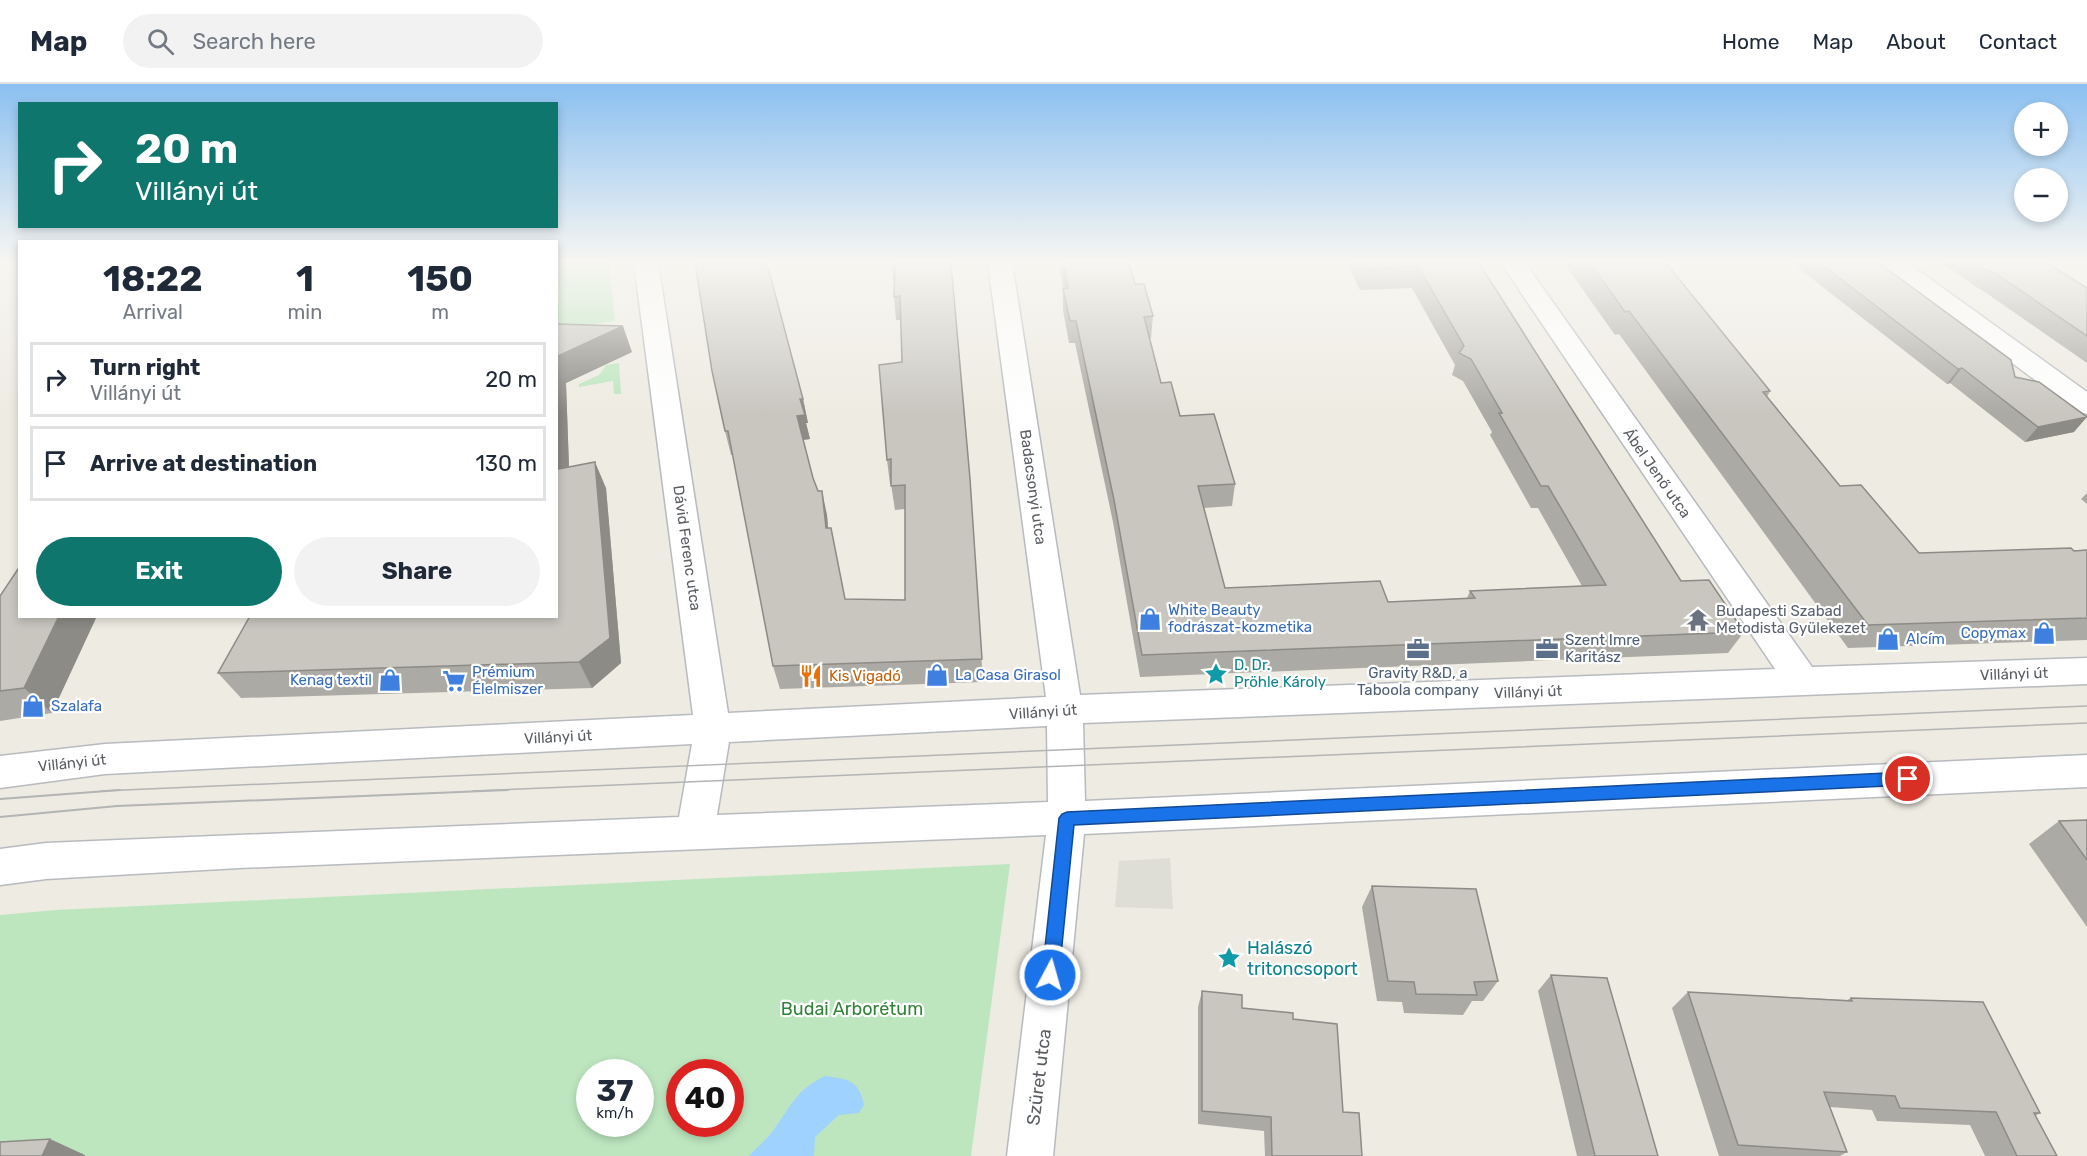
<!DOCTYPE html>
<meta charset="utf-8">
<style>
:root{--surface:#fff;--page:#f2f2f3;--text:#1f2937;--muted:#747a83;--line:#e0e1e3;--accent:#0f766e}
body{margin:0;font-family:Rubik,sans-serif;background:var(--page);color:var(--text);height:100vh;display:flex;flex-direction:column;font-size:22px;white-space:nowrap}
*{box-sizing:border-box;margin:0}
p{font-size:20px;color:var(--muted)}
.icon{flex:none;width:33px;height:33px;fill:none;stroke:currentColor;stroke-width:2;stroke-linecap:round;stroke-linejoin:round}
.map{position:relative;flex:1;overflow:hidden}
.panel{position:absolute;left:18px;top:156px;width:540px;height:378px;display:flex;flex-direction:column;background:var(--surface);border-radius:0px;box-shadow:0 3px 9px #0003}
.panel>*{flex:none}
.guide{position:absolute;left:18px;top:18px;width:540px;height:126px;border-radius:0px;box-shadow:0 3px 9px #0003;background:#0f766e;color:#fff;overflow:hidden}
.buttons{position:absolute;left:2014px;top:18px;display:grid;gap:12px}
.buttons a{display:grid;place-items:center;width:54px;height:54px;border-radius:50%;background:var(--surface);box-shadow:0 3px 9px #0003;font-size:30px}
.speed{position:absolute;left:576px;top:975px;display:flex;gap:12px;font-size:30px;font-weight:700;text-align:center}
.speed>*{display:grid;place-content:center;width:78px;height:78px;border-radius:50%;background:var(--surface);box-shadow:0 3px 9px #0003;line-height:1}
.speed small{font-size:15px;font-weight:400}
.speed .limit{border:9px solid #d22;background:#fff;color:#111}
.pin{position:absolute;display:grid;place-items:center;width:51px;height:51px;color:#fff;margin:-26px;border:3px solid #fff;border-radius:50%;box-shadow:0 2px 6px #0007}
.me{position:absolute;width:66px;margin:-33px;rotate:6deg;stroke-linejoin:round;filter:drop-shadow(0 0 4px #0008)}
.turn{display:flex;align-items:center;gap:21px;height:126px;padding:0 18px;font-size:27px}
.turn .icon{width:78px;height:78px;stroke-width:2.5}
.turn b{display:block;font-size:42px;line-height:51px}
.eta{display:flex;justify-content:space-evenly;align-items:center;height:102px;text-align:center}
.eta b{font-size:36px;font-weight:700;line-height:42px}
.action{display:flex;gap:12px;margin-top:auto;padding:12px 18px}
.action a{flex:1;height:69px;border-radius:36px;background:var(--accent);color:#fff;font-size:24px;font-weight:700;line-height:69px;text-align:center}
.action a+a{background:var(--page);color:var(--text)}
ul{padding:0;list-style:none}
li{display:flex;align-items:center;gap:18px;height:75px;margin:0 12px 9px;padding:0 6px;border:3px solid var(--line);border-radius:0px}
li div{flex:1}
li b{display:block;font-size:22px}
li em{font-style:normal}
header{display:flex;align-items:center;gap:36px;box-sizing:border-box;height:84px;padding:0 30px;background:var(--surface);border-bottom:2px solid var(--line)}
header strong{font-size:28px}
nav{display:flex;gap:33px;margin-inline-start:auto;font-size:21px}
.search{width:420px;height:54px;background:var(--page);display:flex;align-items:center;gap:15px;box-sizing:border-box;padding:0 21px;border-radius:33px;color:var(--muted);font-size:22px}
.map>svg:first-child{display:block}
</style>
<header>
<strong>Map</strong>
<div class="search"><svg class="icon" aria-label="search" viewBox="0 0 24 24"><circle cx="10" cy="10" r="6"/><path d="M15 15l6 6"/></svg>Search here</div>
<nav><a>Home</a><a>Map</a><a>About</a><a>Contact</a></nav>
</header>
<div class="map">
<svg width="2087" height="1072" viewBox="0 0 2087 1072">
<rect width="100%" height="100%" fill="#eeebe2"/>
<path fill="#deddd6" d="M1170,774L1173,825L1115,823L1119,777Z"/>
<path fill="#bde6bf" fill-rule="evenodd" d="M556,179H609L615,237L557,245Z
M619,279L621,310H614L613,297L579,303V300L599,291L606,281Z
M1010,780L971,1072H0V831L56,826ZM590,988H640V1040H590ZM680,988H730V1040H680Z"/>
<path fill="#a0d2ff" d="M825,992C848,995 859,996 864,1021L859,1029L839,1031L815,1053L814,1072H749C756,1064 765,1057 772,1048C791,1023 794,1007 825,992Z"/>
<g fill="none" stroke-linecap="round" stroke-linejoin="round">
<g stroke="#b7babf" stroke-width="3">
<path id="minor" d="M634,179H658L728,629L1046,613L988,179H1012L1080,611L1775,585L1501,179H1525L1812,583L2087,574V600L1083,639L1085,717L2087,671V703L1084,750L1053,1072H1007L1046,751L239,784L46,795L0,801V765L46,759L679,733L692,660L105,690L0,704V672L105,660L693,631ZM1047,642L1048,718L717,731L729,658Z
M1880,179H1908L2087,308V330L2077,327L1884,184Z"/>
</g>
<use href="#minor" fill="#fff" fill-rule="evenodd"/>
<path stroke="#b3b4b4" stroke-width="1.5" d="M101,707L2087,622
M473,707L2087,639"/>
<path stroke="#b3b4b4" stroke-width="2" d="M0,715L120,706
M0,733L117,722L508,706"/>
</g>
<path fill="#acaaa4" d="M891,179H951L970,395L983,598L780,605L773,582L733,371H731L725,347L803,315L808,339H806L810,355L803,356L813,394L827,431L828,444L845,515L905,516V425L895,426L891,400H890L887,376L902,278L901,236H896L894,213V202Z
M1059,179H1129L1135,200L1153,232L1151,254H1150L1161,299L1180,332L1235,400L1232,422L1204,424L1225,504L1388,518L1467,514L1470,507L1582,502L1538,424H1531L1490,351L1492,348L1463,297L1452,291L1455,281L1412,204L1360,206L1347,179H1479L1681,497L1744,548L1728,569L1140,593L1113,438L1075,259H1069L1063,226V205Z
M1564,179H1666L1770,307L1767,313L1840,402L1919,469L2087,466V556L1848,564L1619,250L1615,251Z
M1792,179H1879L2015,293L2074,348L2025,358L1950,299L1947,300Z
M1942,179H2047L2087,204V279L1982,206L1976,203Z
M556,238L557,240L632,268L566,299L569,383L606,404L621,579L592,604L241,614L218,589L556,532Z
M2087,409V420L2081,415Z
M0,512L52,629L0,637Z
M2087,736V843L2029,760L2059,737Z
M1372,802L1498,897L1483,917H1472L1463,931L1404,929L1402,918L1377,917L1362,823Z
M1551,891L1658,1072H1577L1538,907Z
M1202,907L1242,924L1293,935L1343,1028L1362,1072H1265L1264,1047L1198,1040V923Z
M1688,908L1847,916L1851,914L2040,1029L2035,1032L2057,1072H1985L1970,1041L1877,1037L1872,1026L1830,1023L1847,1068L1840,1072H1719L1672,924Z"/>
<path fill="#8c8b86" d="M623,242L632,268L566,299L570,411L558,385L556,273Z
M1962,284L1950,299L1947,300L1958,285Z
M800,315H803L808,339H806L810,355L802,356L797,332Z
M2087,333L2074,348L2025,358L2038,343Z
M595,378L606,404L621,579L592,604L579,578Z
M822,407L827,431L830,468L826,444Z
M59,532H97L52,629L24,604Z
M50,1055L85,1071V1072H42Z"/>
<path fill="#c8c6bf" stroke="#8c8b86" stroke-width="1.5" d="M695,179H767L803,315H800L805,331L797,332L813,394L818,407H822L826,444H831L845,515L905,516V401L891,402V375L887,376L879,281L902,278L900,212L894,213L895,179H951L970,395L982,575L773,582L728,347H725L712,287Z
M1063,179H1129L1135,200H1144L1153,232L1144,233L1161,299L1171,298L1180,332L1214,330L1235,400L1198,402L1225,504L1380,497L1388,518L1475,514L1470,507L1606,501L1548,402H1541L1499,329H1502L1471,275L1459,269L1464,262L1418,182L1365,185L1363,179H1479L1681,497L1709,496L1744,548L1142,571L1114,416L1076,237H1070L1063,205L1068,204Z
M1590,179H1666L1770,307L1763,308L1840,402L1861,401L1919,469L2071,464L2074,467L2087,466V534L1868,541L1629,227L1625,228Z
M1820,179H1879L2011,276L2015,293L2039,298L2087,333L2038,343L1962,284L1958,285Z
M1977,179H2047L2087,204V252L1995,189L1988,187Z
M556,240L623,242L556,273Z
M556,305L558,385L595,378L610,554L579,578L218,589L250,532H556Z
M20,482V532H59L24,604L0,607V512Z
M2087,736V776L2059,737Z
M1372,802L1476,805L1498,897L1474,898L1477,911L1416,910L1414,898L1388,897Z
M1551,891L1607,894L1658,1072H1595Z
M1202,907L1242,911V924L1293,929V935L1337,940L1343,1028L1359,1029L1362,1072H1272L1271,1033L1202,1027Z
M1688,908L1852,917L1851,914L1983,918L2040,1029H2034L2057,1072H2017L1996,1028L1900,1024L1895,1012L1824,1008L1847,1068L1738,1061Z
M50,1055L42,1072H0V1058Z"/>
<linearGradient id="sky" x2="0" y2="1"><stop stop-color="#8bc0f1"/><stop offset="0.54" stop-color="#f7f6f2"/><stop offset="1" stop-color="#f7f6f2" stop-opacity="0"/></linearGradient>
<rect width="2087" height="329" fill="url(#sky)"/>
<path fill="#1a73e8" stroke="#114b97" stroke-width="1.5" d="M1908,688L1914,690L1916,695L1914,700L1908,701L1074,741L1059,891L1057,897L1050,900L1044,897L1042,891L1059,734L1062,730L1067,728Z"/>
<defs>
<g id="shop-bare" transform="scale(1.8)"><path d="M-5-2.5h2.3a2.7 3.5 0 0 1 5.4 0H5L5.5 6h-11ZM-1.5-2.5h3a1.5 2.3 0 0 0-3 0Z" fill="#3f7fe0" stroke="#fff" stroke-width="2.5" paint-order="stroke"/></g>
<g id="temple-bare" transform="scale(1.8)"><path d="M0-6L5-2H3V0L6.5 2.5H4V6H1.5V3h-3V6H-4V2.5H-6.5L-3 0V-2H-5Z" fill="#6b7280" stroke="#fff" stroke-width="2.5" paint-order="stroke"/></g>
<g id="office-bare" transform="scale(1.8)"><path d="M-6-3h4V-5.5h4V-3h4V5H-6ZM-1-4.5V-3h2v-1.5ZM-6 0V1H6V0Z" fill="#5c6f8a" stroke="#fff" stroke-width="2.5" paint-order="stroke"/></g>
<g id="sight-bare" transform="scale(1.8)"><path d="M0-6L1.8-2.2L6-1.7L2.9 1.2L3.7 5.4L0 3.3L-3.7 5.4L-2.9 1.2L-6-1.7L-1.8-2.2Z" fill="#0f9aa8" stroke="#fff" stroke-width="2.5" paint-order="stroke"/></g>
<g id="restaurant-bare" transform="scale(1.8)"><path d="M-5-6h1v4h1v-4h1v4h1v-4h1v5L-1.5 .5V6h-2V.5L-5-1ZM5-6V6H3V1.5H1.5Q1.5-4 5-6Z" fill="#e8710a" stroke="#fff" stroke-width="2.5" paint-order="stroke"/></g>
<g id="supermarket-bare" transform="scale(1.8)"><path d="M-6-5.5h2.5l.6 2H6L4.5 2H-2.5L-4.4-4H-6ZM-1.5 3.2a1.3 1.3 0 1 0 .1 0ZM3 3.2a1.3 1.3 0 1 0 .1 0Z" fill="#3f7fe0" stroke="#fff" stroke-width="2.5" paint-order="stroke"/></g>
</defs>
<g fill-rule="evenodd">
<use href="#shop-bare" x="1150" y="535"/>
<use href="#temple-bare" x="1698" y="536"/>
<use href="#shop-bare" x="2044" y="549"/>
<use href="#shop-bare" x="1888" y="555"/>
<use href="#office-bare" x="1418" y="565"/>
<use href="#office-bare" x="1547" y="565"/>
<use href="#sight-bare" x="1216" y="590"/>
<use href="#shop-bare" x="937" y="591"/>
<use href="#restaurant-bare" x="811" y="592"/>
<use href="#shop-bare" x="390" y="596"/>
<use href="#supermarket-bare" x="454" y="597"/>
<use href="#shop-bare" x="33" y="622"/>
<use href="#sight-bare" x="1229" y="874"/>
</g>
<g text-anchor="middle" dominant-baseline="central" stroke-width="4.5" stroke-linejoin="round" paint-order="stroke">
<g font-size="15" fill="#5a5e63" stroke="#fff">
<text transform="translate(1657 389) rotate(55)">Ábel Jenő utca</text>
<text transform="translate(1033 403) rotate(82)">Badacsonyi utca</text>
<text transform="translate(687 464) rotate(82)">Dávid Ferenc utca</text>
<text transform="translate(2014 590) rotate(-2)">Villányi út</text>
<text transform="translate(1528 608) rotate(-2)">Villányi út</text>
<text transform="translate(1043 628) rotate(-4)">Villányi út</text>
<text transform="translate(558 653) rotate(-3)">Villányi út</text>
<text transform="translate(72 679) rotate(-6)">Villányi út</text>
</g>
<g font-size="15" fill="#366cbe" stroke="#fff" text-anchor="start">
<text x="1168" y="526">White Beauty<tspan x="1168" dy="17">fodrászat-kozmetika</tspan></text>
<text x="2026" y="549" text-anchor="end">Copymax</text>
<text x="1906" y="555">Alcím</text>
<text x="472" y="588">Prémium<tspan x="472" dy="17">Élelmiszer</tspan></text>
<text x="955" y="591">La Casa Girasol</text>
<text x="372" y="596" text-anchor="end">Kenag textil</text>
<text x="51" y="622">Szalafa</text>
</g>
<g font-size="15" fill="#5b616d" stroke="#fff" text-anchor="start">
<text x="1716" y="527">Budapesti Szabad<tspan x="1716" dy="17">Metodista Gyülekezet</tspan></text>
</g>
<g font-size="15" fill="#4e5e75" stroke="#fff" text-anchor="start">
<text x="1565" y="556">Szent Imre<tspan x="1565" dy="17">Karitász</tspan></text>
<text x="1418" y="589" text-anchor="middle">Gravity R&amp;D, a<tspan x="1418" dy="17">Taboola company</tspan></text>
</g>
<g font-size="15" fill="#0d838f" stroke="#fff" text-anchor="start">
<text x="1234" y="581">D. Dr.<tspan x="1234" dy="17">Pröhle Károly</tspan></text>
</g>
<g font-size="15" fill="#c56008" stroke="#fff" text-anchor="start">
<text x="829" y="592">Kis Vigadó</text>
</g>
<g font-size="18" fill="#0d838f" stroke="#fff" text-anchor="start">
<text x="1247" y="864">Halászó<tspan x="1247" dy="21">tritoncsoport</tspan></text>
</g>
<g font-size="18" fill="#318338" stroke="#fff">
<text x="852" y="925">Budai Arborétum</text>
</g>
<g font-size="18" fill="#5a5e63" stroke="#fff">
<text transform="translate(1039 993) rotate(-83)">Szüret utca</text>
</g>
</g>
</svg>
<div class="buttons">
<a>+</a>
<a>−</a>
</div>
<div class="speed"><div>37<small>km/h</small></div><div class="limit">40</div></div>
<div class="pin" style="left:1908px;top:695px;background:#d93025"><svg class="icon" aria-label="arrive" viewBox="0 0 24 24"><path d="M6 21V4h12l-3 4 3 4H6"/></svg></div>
<svg class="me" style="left:1050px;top:891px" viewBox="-20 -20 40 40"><circle r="17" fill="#1a73e8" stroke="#fff" stroke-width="3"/><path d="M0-11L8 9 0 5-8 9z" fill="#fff"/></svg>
<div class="guide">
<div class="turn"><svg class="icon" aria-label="right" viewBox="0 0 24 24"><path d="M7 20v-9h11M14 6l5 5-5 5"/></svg><div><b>20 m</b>Villányi út</div></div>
</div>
<section class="panel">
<div class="eta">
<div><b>18:22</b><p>Arrival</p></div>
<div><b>1</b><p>min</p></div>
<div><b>150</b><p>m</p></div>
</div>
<ul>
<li><svg class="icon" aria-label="right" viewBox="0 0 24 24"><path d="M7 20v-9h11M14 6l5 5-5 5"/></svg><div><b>Turn right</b><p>Villányi út</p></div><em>20 m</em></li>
<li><svg class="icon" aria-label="arrive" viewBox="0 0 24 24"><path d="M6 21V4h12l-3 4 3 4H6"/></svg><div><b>Arrive at destination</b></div><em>130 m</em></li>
</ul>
<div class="action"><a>Exit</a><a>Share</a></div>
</section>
</div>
